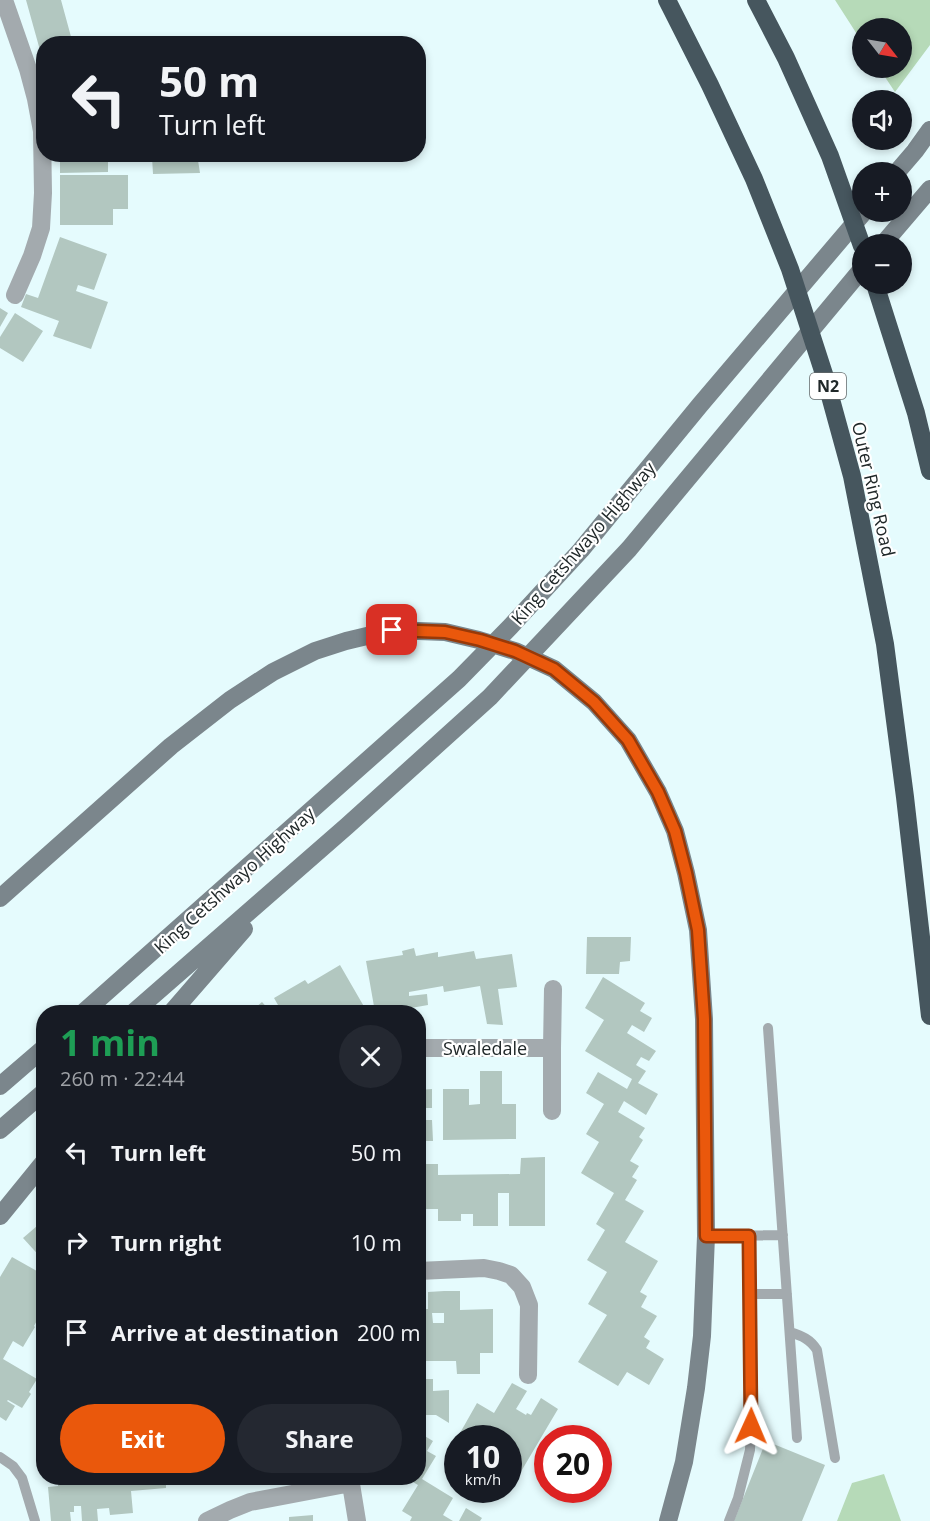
<!DOCTYPE html>
<meta charset="utf-8">
<style>
:root{--surface:#171b24;--page:#242831;--text:#f1f3f6;--muted:#9ea1a6;--accent:#ea580c}
body{margin:0;font-family:"Open Sans",sans-serif;background:var(--page);color:var(--text);height:100vh;display:flex;flex-direction:column;font-size:22px;white-space:nowrap}
*{box-sizing:border-box;margin:0}
p{font-size:20px;color:var(--muted)}
.icon{flex:none;width:33px;height:33px;fill:none;stroke:currentColor;stroke-width:2;stroke-linecap:round;stroke-linejoin:round}
.map{position:relative;flex:1;overflow:hidden}
.sheet{position:absolute;left:36px;top:1005px;width:390px;height:480px;display:flex;flex-direction:column;background:var(--surface);border-radius:24px;box-shadow:0 3px 9px #0003}
.sheet>*{flex:none}
.banner{position:absolute;left:36px;top:36px;width:390px;height:126px;border-radius:24px;box-shadow:0 3px 9px #0003;background:#171b24;color:var(--text);overflow:hidden}
.needle{width:39px;rotate:121deg}
.fabs{position:absolute;left:852px;top:18px;display:grid;gap:12px}
.fabs a{display:grid;place-items:center;width:60px;height:60px;border-radius:50%;background:var(--surface);box-shadow:0 3px 9px #0003;font-size:30px}
.speed{position:absolute;left:444px;top:1425px;display:flex;gap:12px;font-size:30px;font-weight:700;text-align:center}
.speed>*{display:grid;place-content:center;width:78px;height:78px;border-radius:50%;background:var(--surface);box-shadow:0 3px 9px #0003;line-height:1}
.speed small{font-size:15px;font-weight:400}
.speed .limit{border:9px solid #d22;background:#fff;color:#111}
.pin{position:absolute;display:grid;place-items:center;width:51px;height:51px;color:#fff;margin:-26px;border-radius:12px;box-shadow:0 3px 9px #0006}
.me{position:absolute;width:66px;margin:-33px;rotate:1deg;stroke-linejoin:round;filter:drop-shadow(0 0 4px #0008)}
.turn{display:flex;align-items:center;gap:21px;height:126px;padding:0 24px;font-size:27px}
.turn .icon{width:78px;height:78px;stroke-width:2.5}
.turn b{display:block;font-size:42px;line-height:51px}
.round{display:grid;place-items:center;flex:none;width:63px;height:63px;border-radius:32px;background:var(--page)}
.overview{display:flex;align-items:center;justify-content:space-between;height:102px;padding:0 24px}
h1{font-size:36px;font-weight:700;line-height:45px;color:#1e9e55}
.action{display:flex;gap:12px;margin-top:auto;padding:12px 24px}
.action a{flex:1;height:69px;border-radius:36px;background:var(--accent);color:#fff;font-size:24px;font-weight:700;line-height:69px;text-align:center}
.action a+a{background:var(--page);color:var(--text)}
ul{padding:0;list-style:none}
li{display:flex;align-items:center;gap:18px;height:90px;padding:0 24px}
li div{flex:1}
li b{display:block;font-size:22px}
li em{font-style:normal}
.map>svg:first-child{display:block}
</style>
<div class="map">
<svg width="930" height="1521" viewBox="0 0 930 1521">
<rect width="100%" height="100%" fill="#e5fbfd"/>
<path fill="#b6dab8" d="M835,0H930V45L895,92L879,68H902V28H862V42Z
M884,1474L901,1521H837L852,1483Z"/>
<path fill="#b2c7c0" fill-rule="evenodd" d="M26,0H61L73,44H44L43,61Z
M60,154H108V172L60,173Z
M178,154H197L200,173L153,174L152,157H179Z
M60,175H128V209H113V225H60Z
M60,237L107,254L94,290L78,285L76,291L108,302L91,349L53,336L59,321L21,307L26,294L38,298Z
M0,308L8,313L0,327Z
M15,313L43,331L23,362L0,348V337Z
M587,937H631L630,961L620,962L619,974H586Z
M414,948L416,956L438,952V957L474,951L476,959L512,954L517,987L498,989L503,1025L487,1024L480,986L444,992L443,986L409,992V996L427,994L428,1005L411,1008L412,1012H392L391,1009L375,1012L366,961L403,955L402,951Z
M340,965L366,1010L361,1012H282L274,998L305,980L308,984Z
M603,977L645,1003L640,1011L652,1018L644,1032L632,1025L627,1033L656,1051L649,1061L641,1057L636,1065L646,1071L638,1083L658,1094L646,1115L624,1101L618,1112L645,1128L639,1137L643,1140L630,1161L639,1166L632,1177L637,1180L625,1200L644,1211L625,1242L658,1261L640,1292L647,1296L641,1307L657,1316L644,1337L650,1341L646,1348L664,1359L649,1385L627,1372L618,1386L578,1362L607,1315L588,1304L607,1272L587,1260L605,1230L596,1224L614,1193L581,1173L599,1142L586,1134L604,1104L586,1093L598,1072L627,1089L632,1079L585,1051L604,1020L585,1008Z
M262,1002L271,1012H250Z
M480,1071H502V1104H516V1139L443,1140V1089H469V1105L480,1104Z
M432,1089V1108H418V1090Z
M418,1120H432L433,1141H418Z
M545,1157V1226H509V1193H498V1226H473V1214H461V1221H438V1209H418V1164H438V1175L520,1174L521,1158Z
M44,1220V1261L23,1238Z
M12,1257L44,1275V1304L38,1313L40,1315L34,1326L35,1327L23,1347L13,1341L3,1359L37,1379L29,1392L31,1394L22,1408L8,1400L7,1401L15,1406L6,1421L0,1417V1277Z
M444,1291H460V1310L493,1309V1353H480V1374H457L456,1361H418V1309H428V1292ZM432,1313H444V1323H433Z
M418,1379H433V1391L449,1390V1423L436,1415H418Z
M512,1383L527,1391L516,1409L526,1415L527,1413L531,1415L541,1398L558,1409L516,1480L508,1475V1438H469L460,1433L477,1403L494,1413Z
M418,1432L433,1441L427,1451L436,1456L422,1479L453,1498L443,1515L453,1521H410L412,1517L402,1511L418,1485L406,1478H418Z
M766,1441L825,1465L802,1521H734Z
M58,1478H166V1488L131,1491L133,1513L110,1515L109,1508L97,1509L98,1521H82L81,1506H74V1512H70L71,1521H51L48,1487L58,1486Z
M466,1508L482,1518L480,1521H459Z
M313,1515V1521H289V1517Z"/>
<g fill="none" stroke-linecap="round" stroke-linejoin="round">
<path stroke="#a3aaae" stroke-width="10" d="M768,1028L797,1438
M706,1236L783,1235
M750,1294H787
M790,1332C802,1336 810,1339 817,1350L835,1458
M0,1457L13,1466L22,1478L35,1521
M729,1521L738,1498L750,1450L752,1402L749,1236"/>
<path stroke="#a3aaae" stroke-width="18" d="M4,0L28,69L36,99L42,131L43,193L41,228L32,256L15,295
M418,1048H552L553,989
M552,1111V1048
M418,1271L484,1268L499,1271L511,1275L522,1287L529,1305L528,1375
M350,1478L357,1521
M207,1521L230,1510L250,1502L351,1483"/>
<path stroke="#7b868c" stroke-width="18" d="M897,172L915,151L930,130
M883,244L930,189
M0,898L171,746L230,700L273,672L315,651L346,641L392,630L445,632L479,640L515,651L554,669L594,702L628,740L658,792L675,831L686,873L698,930L704,1019L706,1236L702,1336L696,1388L684,1462L668,1521
M84,1012L459,679L511,626L581,550L700,405L864,212
M134,1012L347,826L490,697L629,549L862,269
M172,1012L244,929
M0,1086L44,1048
M0,1130L44,1092
M0,1216L44,1162"/>
<path stroke="#46565e" stroke-width="18" d="M667,0L710,85L754,179L790,269L824,374L852,476L885,644L905,797L930,1016
M756,0L786,58L830,156L862,246
M875,284L916,413L930,471"/>
</g>
<g fill="none" stroke-linecap="round" stroke-linejoin="round">
<g stroke="#983908" stroke-width="15">
<path id="route" d="M392,630L445,632L480,640L515,651L554,669L594,702L628,740L658,792L675,831L686,873L698,930L704,1019L706,1236H749L751,1426"/>
</g>
<use href="#route" stroke="#ea580c" stroke-width="10"/>
</g>
<g text-anchor="middle" dominant-baseline="central" stroke-width="4.5" stroke-linejoin="round" paint-order="stroke">
<rect fill="#fff" stroke="#636869" stroke-width="1.5" x="810" y="373" width="36" height="26" rx="4.5"/>
<g font-size="16" font-weight="bold" fill="#202829">
<text x="828" y="386">N2</text>
</g>
<g font-size="18" fill="#202829" stroke="#fff">
<text transform="translate(874 489) rotate(77)">Outer Ring Road</text>
<text transform="translate(583 543) rotate(-49)">King Cetshwayo Highway</text>
<text transform="translate(234 880) rotate(-42)">King Cetshwayo Highway</text>
<text x="485" y="1048">Swaledale</text>
</g>
</g>
</svg>
<div class="fabs">
<a><svg class="needle" viewBox="-14 -14 28 28"><path d="M0-13l5 13h-10z" fill="#e53935"/><path d="M0 13l5-13h-10z" fill="#9ea1a6"/></svg></a>
<a><svg class="icon" aria-label="sound" viewBox="0 0 24 24"><path d="M4 9h4l5-4v14l-5-4H4zM17 9q2 3 0 6"/></svg></a>
<a>+</a>
<a>−</a>
</div>
<div class="speed"><div>10<small>km/h</small></div><div class="limit">20</div></div>
<div class="pin" style="left:392px;top:630px;background:#d93025"><svg class="icon" aria-label="arrive" viewBox="0 0 24 24"><path d="M6 21V4h12l-3 4 3 4H6"/></svg></div>
<svg class="me" style="left:751px;top:1426px" viewBox="-20 -20 40 40"><path d="M0-17L14 15 0 8-14 15z" fill="#ea580c" stroke="#fff" stroke-width="4"/></svg>
<div class="banner">
<div class="turn"><svg class="icon" aria-label="left" viewBox="0 0 24 24"><path d="M17 20v-9H6M10 6l-5 5 5 5"/></svg><div><b>50 m</b>Turn left</div></div>
</div>
<section class="sheet">
<div class="overview"><div><h1>1 min</h1><p>260 m · 22:44</p></div><a class="round"><svg class="icon" aria-label="close" viewBox="0 0 24 24"><path d="M6 6l12 12M18 6L6 18"/></svg></a></div>
<ul>
<li><svg class="icon" aria-label="left" viewBox="0 0 24 24"><path d="M17 20v-9H6M10 6l-5 5 5 5"/></svg><div><b>Turn left</b></div><em>50 m</em></li>
<li><svg class="icon" aria-label="right" viewBox="0 0 24 24"><path d="M7 20v-9h11M14 6l5 5-5 5"/></svg><div><b>Turn right</b></div><em>10 m</em></li>
<li><svg class="icon" aria-label="arrive" viewBox="0 0 24 24"><path d="M6 21V4h12l-3 4 3 4H6"/></svg><div><b>Arrive at destination</b></div><em>200 m</em></li>
</ul>
<div class="action"><a>Exit</a><a>Share</a></div>
</section>
</div>
